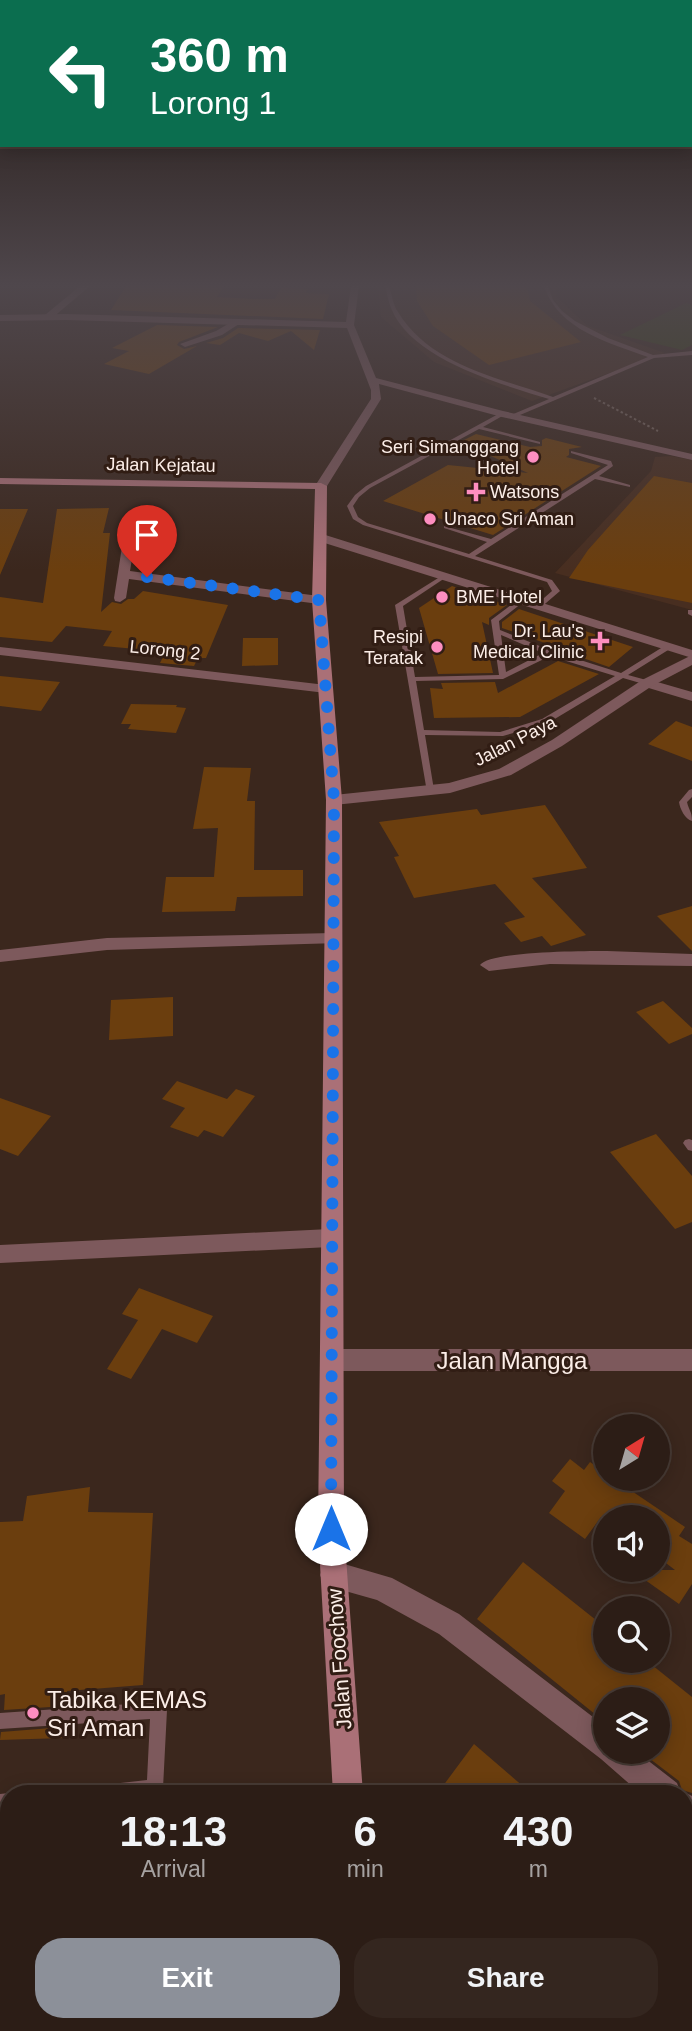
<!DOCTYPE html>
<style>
:root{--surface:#2c1d16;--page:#34261f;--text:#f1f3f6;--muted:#a6a2a1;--line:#483b35;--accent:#8c9099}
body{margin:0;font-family:Arial,sans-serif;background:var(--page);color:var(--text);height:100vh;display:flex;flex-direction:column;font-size:26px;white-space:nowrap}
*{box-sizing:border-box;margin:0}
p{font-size:23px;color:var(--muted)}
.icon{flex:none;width:38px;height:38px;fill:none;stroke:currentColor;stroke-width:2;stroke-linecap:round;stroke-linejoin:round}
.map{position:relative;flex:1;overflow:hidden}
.details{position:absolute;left:0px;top:1785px;width:693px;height:247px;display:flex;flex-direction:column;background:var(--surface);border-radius:28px 28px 0 0;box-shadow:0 4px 18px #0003,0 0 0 2px var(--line)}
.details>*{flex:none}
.top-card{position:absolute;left:0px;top:0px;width:693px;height:147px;box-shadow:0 4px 18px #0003,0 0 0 2px var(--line);background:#0b6e4f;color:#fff;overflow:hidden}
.needle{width:46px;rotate:37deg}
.tools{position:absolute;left:593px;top:1414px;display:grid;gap:14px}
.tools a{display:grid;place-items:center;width:77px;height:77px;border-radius:50%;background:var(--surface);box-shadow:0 4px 18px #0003,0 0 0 2px var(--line);font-size:35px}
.pin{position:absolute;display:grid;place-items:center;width:60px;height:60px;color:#fff;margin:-72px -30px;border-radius:50% 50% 50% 0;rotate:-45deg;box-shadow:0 0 7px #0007}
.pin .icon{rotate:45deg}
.me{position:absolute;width:77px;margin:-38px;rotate:0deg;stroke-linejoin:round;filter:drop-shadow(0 0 5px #0008)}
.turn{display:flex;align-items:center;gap:24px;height:147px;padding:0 35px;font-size:32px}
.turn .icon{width:91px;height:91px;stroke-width:2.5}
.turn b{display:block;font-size:49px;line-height:60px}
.eta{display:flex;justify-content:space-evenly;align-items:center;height:119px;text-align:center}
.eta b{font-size:42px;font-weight:700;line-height:49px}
.action{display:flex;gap:14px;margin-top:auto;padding:14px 35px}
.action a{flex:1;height:80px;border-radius:28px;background:var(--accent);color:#fff;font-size:28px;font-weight:700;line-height:80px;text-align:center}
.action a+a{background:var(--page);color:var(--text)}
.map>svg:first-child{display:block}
</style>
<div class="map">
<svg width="692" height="2031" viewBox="0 0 692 2031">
<rect width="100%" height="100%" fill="#3b271d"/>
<path fill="#482e20" d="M378,286H557L556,297L588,326L665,353L532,401L434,362L381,317Z
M671,456L692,460V610L555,573L651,471L655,457Z"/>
<path fill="#354114" d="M686,303L692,305V345L682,350L620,335Z"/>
<path fill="#6b3e0e" d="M126,286H224L217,297L253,299H275L281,288L308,289L306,293L329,294L323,319L111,310Z
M416,286H527L530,301L581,342L489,365L433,326L417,301Z
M157,325L218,327L179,342L177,345L184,349L197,346L149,374L104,364L129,351L112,348Z
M238,328L320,330L314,350L291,331L268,341L239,333L220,345L206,343L223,338Z
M476,434L530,447L542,446V440L546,438L582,447L569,449V455L566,457L601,466L493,535L383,501L448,465L528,473L460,442Z
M654,476L692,483V603L569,578L588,550Z
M109,508L103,533H110L101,612L112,602L121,604L128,599H134L143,591L228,605L206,658H198L194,666L160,663L164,655L145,653L147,650L103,646L112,631L66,626L52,642L0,637V597L43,603L57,509Z
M0,509H28L0,575Z
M452,586L507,605L489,618V625L482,622L493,673L438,674L419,608Z
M519,609L633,647L609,667L571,654L573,653L502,628V622Z
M243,638H278V665L242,666Z
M558,661L599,674L520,717L434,718L430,688L443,689L441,683L495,682L498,693Z
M0,676L60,682L41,711L0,706Z
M131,704L177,705L176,707L186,708L176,733L128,729L131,724H121Z
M676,721L692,727V761L648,744Z
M204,767L251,768L247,801H255L254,870H303V896L237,897L235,911L162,912L166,877H214L218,828L193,829Z
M545,805L587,868L532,878L586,935L551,946L542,936L521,942L504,923L525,917L495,884L414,898L394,857L399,856L379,822L477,809L481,815Z
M692,906V951L657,916Z
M173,997V1036L109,1040L111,1000Z
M663,1001L692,1028V1034L669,1044L636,1012Z
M177,1081L227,1099L236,1089L255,1096L223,1137L204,1130L198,1137L170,1127L185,1108L162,1099Z
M0,1098L51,1116L18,1156L0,1149Z
M656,1134L692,1176V1222L675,1229L610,1152Z
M139,1288L213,1316L197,1343L162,1329L131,1379L107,1369L138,1320L122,1314Z
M570,1459L584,1470L590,1462L606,1473V1479H614L685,1527L679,1536L692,1544V1584L679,1604L631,1570H675L662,1560L658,1566V1517H601L585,1539L549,1513L565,1491L552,1481Z
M90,1487L88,1512L153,1513L143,1685L67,1691L66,1706L4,1710L5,1694L0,1695V1522L23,1521L27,1496Z
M523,1562L606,1628V1661H647L692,1697V1793L682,1790L679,1781L641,1752H658V1699H606V1723L477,1619Z
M64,1727L63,1738L0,1740L1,1732Z
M474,1744L532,1794H437Z"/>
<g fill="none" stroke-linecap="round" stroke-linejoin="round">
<path stroke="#77655c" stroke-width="2" stroke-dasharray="2.5 2.5" stroke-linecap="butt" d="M594,398L658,431"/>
<path fill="#7d595c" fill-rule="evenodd" d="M385,286H389C392,295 393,305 398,312C430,365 499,378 553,397L648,357C610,343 558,330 544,286H548L553,300L562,311L575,321L608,338L653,355L692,351V355L654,358L513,418L510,416L511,415L549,399C500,384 411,359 391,308C388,301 387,293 385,286Z
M502,412L505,414L504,415L483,427L540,442V444L479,429L370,488L359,497L353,506L358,517L367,523L469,554L487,542L444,528V526L491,539L608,465L571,453V451L611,461L613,466L599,476L630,485V487L595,479L475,556L552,580L560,591L539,609L535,607L536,605L552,591L547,582L363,525L353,519L347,506L355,495L366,486Z
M443,575L448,576L403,606L415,677L499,675L491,620L519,599H522V603L499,621L500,630L552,651L621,673L666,645L673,647L628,675L650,681V685H647L623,678L548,723L503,736L425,735L434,790L430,793L427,792L395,605ZM501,635L543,653L506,672ZM550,656L615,676L542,719L500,732L424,730L416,681L503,679Z
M688,610H692V616L688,614Z
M692,789V797L687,802C689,811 692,811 692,821C685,819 680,809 679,802L689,790Z
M689,1139L692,1140V1151L688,1150L683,1143L685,1140Z
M159,1702L165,1704L167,1710L163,1788L161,1794H86L88,1788L94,1786L147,1780L150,1719L0,1729V1713Z
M9,1793L12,1794H9V1809L0,1810V1794Z"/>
<path fill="#7d595c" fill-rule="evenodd" d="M80,286H90L51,319H45V315Z
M235,320L242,322L222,335L185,347L180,344L216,331Z
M130,530L136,534L130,571L319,596L326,600L319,604L129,579L126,598L120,602L115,601L114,598L124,534Z
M319,533L692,650V658L315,540V534Z
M0,647L326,685L333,689L326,693L0,655Z
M647,679L692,692V701L642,686L640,683Z
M333,933L339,935L342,939L339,943L107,950L0,962V950L107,938Z
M607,951L692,954V966L550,964L489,971L480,965C490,951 586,951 607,951Z
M330,1229L338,1232L341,1238L338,1244L330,1247L0,1263V1245Z
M334,1561L392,1578L459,1614L606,1727V1752H637L677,1783L681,1794L684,1792L692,1796V1830L684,1826V1794H641L601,1759L439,1634L377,1600L324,1585L320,1575L324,1565Z
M9,1899V1931L0,1933V1901Z"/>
<path fill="#7d595c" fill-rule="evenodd" d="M351,286H359L354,325L376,378L503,411L692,454V460L502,417L379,384L381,399L327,486L321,489L315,486L371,399V390L347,328L66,320L0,321V315L66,314L346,322Z
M692,655V665L652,686L562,746L511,775L450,793L334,805L326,800L334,795L449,783L499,769L552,740L642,680Z
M332,1349H692V1371H332L323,1367L320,1360L323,1353Z"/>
<path fill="#aa7077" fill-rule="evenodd" d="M0,478L321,483L327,486L326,600L342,800L344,1529L363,1794H333L318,1529L326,800L312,600L315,489L0,484Z
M359,2023H393L395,2031H361Z"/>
</g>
<linearGradient id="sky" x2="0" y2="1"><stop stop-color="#201510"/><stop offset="0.5" stop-color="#4f474c"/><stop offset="1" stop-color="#4f474c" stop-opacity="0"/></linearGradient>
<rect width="692" height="571" fill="url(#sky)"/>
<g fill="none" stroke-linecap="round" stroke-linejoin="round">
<path stroke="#1a73e8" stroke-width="12" stroke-dasharray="0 21.6" d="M147,577L319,600L334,800L331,1529"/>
</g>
<g fill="#fd8ec0" stroke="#311d14" stroke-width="2.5">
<circle cx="533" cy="457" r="7"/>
<path d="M472.5 481.5h7v7h7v7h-7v7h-7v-7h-7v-7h7z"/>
<circle cx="430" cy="519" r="7"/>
<circle cx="442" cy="597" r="7"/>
<path d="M596.5 630.5h7v7h7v7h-7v7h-7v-7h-7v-7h7z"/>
<circle cx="437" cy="647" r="7"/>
<circle cx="33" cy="1713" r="7"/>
</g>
<g text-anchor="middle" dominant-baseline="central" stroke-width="6" stroke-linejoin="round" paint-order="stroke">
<g font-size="18" fill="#fceee8" stroke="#311d14" text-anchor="end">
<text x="519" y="447">Seri Simanggang<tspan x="519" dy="21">Hotel</tspan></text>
<text x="490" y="492" text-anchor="start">Watsons</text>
<text x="444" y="519" text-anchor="start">Unaco Sri Aman</text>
<text x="456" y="597" text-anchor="start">BME Hotel</text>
<text x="584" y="631">Dr. Lau's<tspan x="584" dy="21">Medical Clinic</tspan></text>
<text x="423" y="637">Resipi<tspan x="423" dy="21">Teratak</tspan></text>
</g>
<g font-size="18" fill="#fceee8" stroke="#311d14">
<text transform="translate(161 465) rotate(1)">Jalan Kejatau</text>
<text transform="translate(165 650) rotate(6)">Lorong 2</text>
<text transform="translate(515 741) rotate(-27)">Jalan Paya</text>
</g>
<g font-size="21" fill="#fceee8" stroke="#311d14">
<text transform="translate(339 1659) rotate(-94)">Jalan Foochow</text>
</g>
<g font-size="24" fill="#fceee8" stroke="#311d14">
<text x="512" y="1360">Jalan Mangga</text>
</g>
<g font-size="24" fill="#fceee8" stroke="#311d14" text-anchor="start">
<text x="47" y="1699">Tabika KEMAS<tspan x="47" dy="28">Sri Aman</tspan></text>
</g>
</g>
</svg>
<div class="tools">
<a><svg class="needle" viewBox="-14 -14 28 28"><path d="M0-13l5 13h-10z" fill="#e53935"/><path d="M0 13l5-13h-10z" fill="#a6a2a1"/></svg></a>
<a><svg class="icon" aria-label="sound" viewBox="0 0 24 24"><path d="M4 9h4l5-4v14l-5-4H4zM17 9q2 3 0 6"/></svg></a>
<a><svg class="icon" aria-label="search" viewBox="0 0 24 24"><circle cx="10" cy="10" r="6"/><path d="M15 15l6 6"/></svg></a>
<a><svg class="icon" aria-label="layers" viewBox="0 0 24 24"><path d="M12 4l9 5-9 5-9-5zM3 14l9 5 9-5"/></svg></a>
</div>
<div class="pin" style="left:147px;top:577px;background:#d93025"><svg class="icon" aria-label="arrive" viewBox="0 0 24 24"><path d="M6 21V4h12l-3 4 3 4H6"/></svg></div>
<svg class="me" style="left:331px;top:1529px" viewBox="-20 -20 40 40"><circle r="19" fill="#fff"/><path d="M0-13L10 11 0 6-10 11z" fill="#1a73e8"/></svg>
<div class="top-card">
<div class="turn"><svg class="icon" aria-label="left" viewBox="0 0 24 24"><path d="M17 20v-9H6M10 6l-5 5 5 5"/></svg><div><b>360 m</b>Lorong 1</div></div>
</div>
<section class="details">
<div class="eta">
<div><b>18:13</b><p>Arrival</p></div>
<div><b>6</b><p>min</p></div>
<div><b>430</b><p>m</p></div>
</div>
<div class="action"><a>Exit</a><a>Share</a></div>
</section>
</div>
